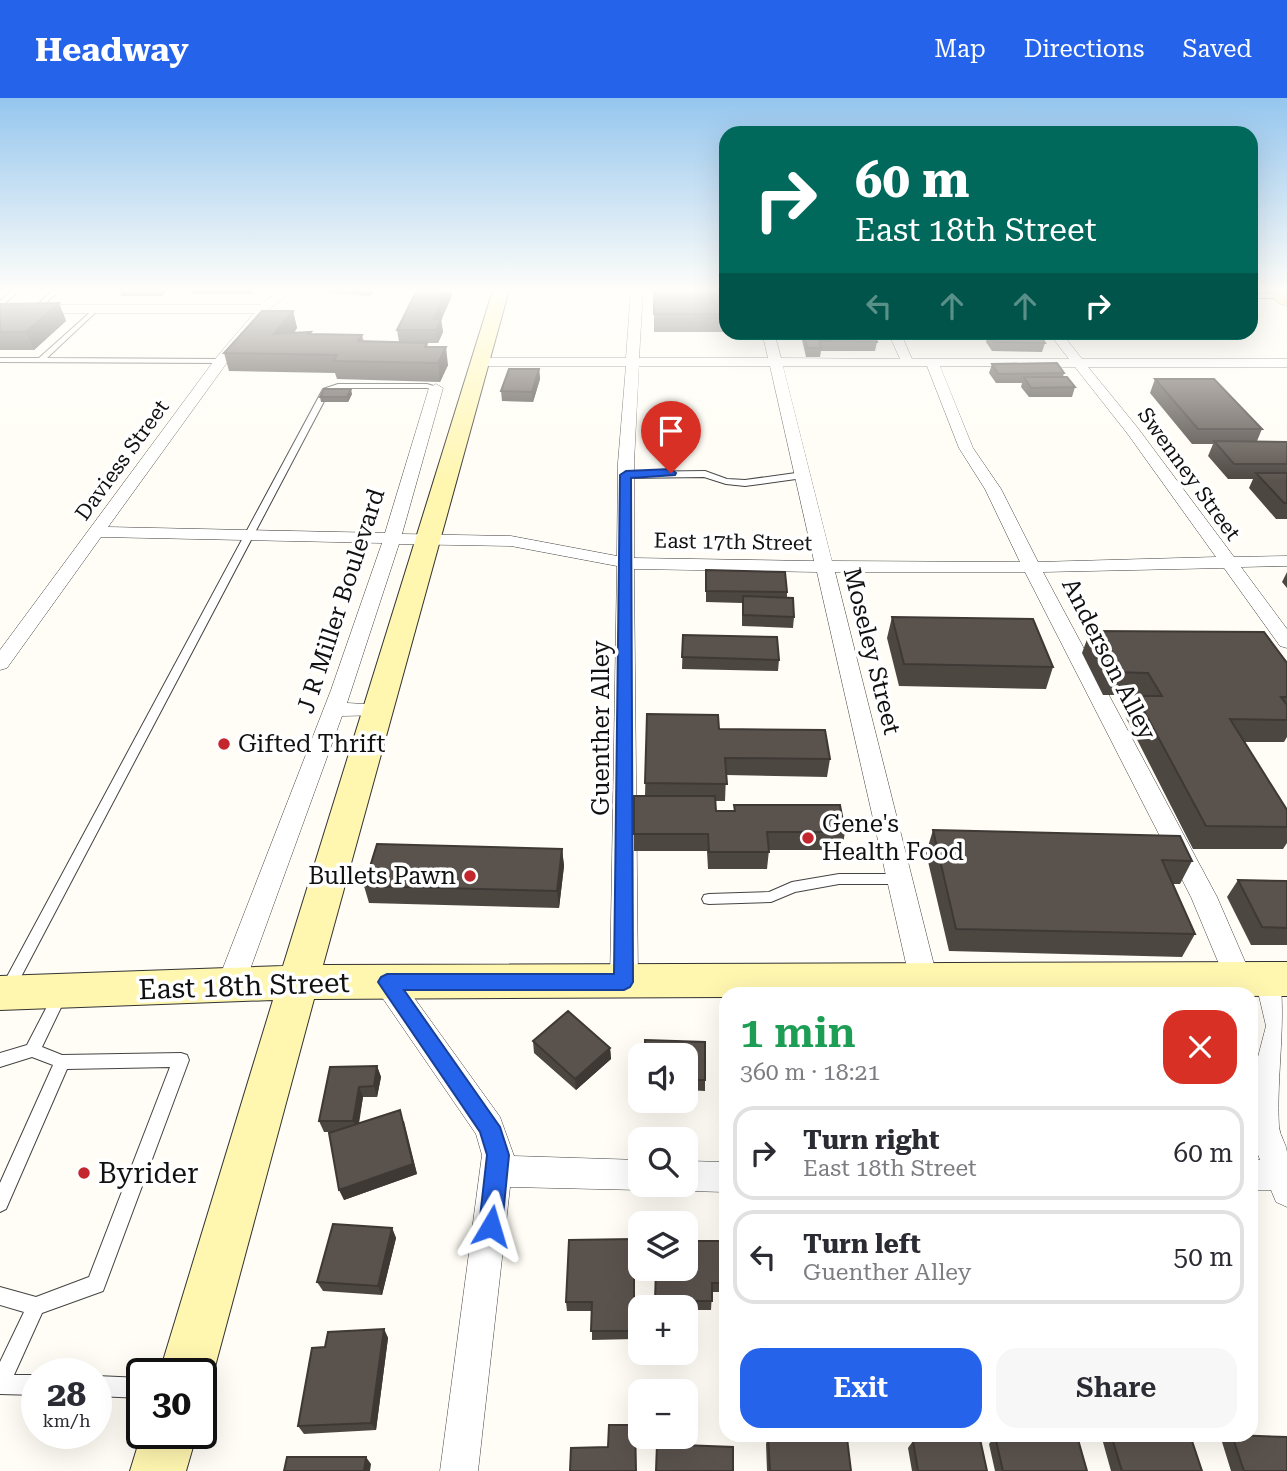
<!DOCTYPE html>
<meta charset="utf-8">
<style>
:root{--surface:#fff;--page:#f7f7f7;--text:#2b2b33;--muted:#7c7c81;--line:#e1e1e2;--accent:#2563eb}
body{margin:0;font-family:"Roboto Serif",serif;background:var(--page);color:var(--text);height:100vh;display:flex;flex-direction:column;font-size:26px;white-space:nowrap}
*{box-sizing:border-box;margin:0}
p{font-size:23px;color:var(--muted)}
.icon{flex:none;width:38px;height:38px;fill:none;stroke:currentColor;stroke-width:2;stroke-linecap:round;stroke-linejoin:round}
.map{position:relative;flex:1;overflow:hidden}
.drawer{position:absolute;left:719px;top:889px;width:539px;height:455px;display:flex;flex-direction:column;background:var(--surface);border-radius:21px;box-shadow:0 7px 28px #0002}
.drawer>*{flex:none}
.hud{position:absolute;left:719px;top:28px;width:539px;height:214px;border-radius:21px;box-shadow:0 7px 28px #0002;background:#00695c;color:#fff;overflow:hidden}
.buttons{position:absolute;left:628px;top:945px;display:grid;gap:14px}
.buttons a{display:grid;place-items:center;width:70px;height:70px;border-radius:14px;background:var(--surface);box-shadow:0 7px 28px #0002;font-size:35px}
.speed{position:absolute;left:21px;top:1260px;display:flex;gap:14px;font-size:35px;font-weight:700;text-align:center}
.speed>*{display:grid;place-content:center;width:91px;height:91px;border-radius:50%;background:var(--surface);box-shadow:0 7px 28px #0002;line-height:1}
.speed small{font-size:18px;font-weight:400}
.speed .limit{border:4px solid #111;border-radius:10px;background:#fff;color:#111}
.pin{position:absolute;display:grid;place-items:center;width:60px;height:60px;color:#fff;margin:-72px -30px;border-radius:50% 50% 50% 0;rotate:-45deg;box-shadow:0 0 7px #0007}
.pin .icon{rotate:45deg}
.me{position:absolute;width:77px;margin:-38px;rotate:7deg;stroke-linejoin:round;filter:drop-shadow(0 0 5px #0008)}
.turn{display:flex;align-items:center;gap:24px;height:147px;padding:0 21px;font-size:32px}
.turn .icon{width:91px;height:91px;stroke-width:2.5}
.turn b{display:block;font-size:49px;line-height:60px}
.lanes{display:flex;align-items:center;height:66px;padding:0 21px;background:#0003;justify-content:center;gap:35px;direction:ltr}
.lanes .off{opacity:.35}
.round{display:grid;place-items:center;flex:none;width:74px;height:74px;border-radius:21px;background:var(--page)}
.head{display:flex;align-items:center;justify-content:space-between;height:119px;padding:0 21px}
h1{font-size:42px;font-weight:600;line-height:52px;color:#1e9e55}
.button{display:flex;gap:14px;margin-top:auto;padding:14px 21px}
.button a{flex:1;height:80px;border-radius:21px;background:var(--accent);color:#fff;font-size:28px;font-weight:600;line-height:80px;text-align:center}
.button a+a{background:var(--page);color:var(--text)}
ul{padding:0;list-style:none}
li{display:flex;align-items:center;gap:21px;height:94px;margin:0 14px 10px;padding:0 7px;border:4px solid var(--line);border-radius:21px}
li div{flex:1}
li b{display:block;font-size:26px}
li em{font-style:normal}
header{display:flex;align-items:center;gap:42px;box-sizing:border-box;height:98px;padding:0 35px;background:var(--accent);color:#fff}
header strong{font-size:33px}
nav{display:flex;gap:38px;margin-inline-start:auto;font-size:24px}
.map>svg:first-child{display:block}
</style>
<header>
<strong>Headway</strong>
<nav><a>Map</a><a>Directions</a><a>Saved</a></nav>
</header>
<div class="map">
<svg width="1287" height="1373" viewBox="0 0 1287 1373">
<rect width="100%" height="100%" fill="#fffdf5"/>
<g fill="none" stroke-linecap="round" stroke-linejoin="round">
<g stroke="#444" stroke-width="2">
<path id="lane" d="M13,192H20L4,206H0V203Z
M53,192H60L38,212H34V210Z
M1251,196H1282L1285,198L1282,200H1251Z
M96,209L98,212L47,260L221,261L224,263L221,265L0,264V260H39Z
M338,286H427L440,290L436,292L427,290H338L330,292L12,896L7,898L2,896L0,893L2,888L323,291Z
M705,373L727,381L745,382L803,374L807,377L803,380L745,388L726,386L704,379L626,380L622,377L626,374Z
M839,776H900L905,777L907,781L905,785L900,786H839L795,794L771,804L709,806L704,805L702,801L704,797L709,796L769,794L792,784Z
M60,891L65,893L67,897L42,949L62,957L181,955L187,957L189,962L103,1193L42,1215L14,1277H37V1297L0,1296V1264L24,1214L0,1207V1189L36,1199L89,1179L170,969L67,971L6,1111L0,1114V1085L53,967L32,959L0,969V955L27,947L55,893Z
M96,1278L142,1280V1300L96,1298Z"/>
</g>
<g stroke="#444" stroke-width="1">
<path id="street" d="M280,192H293L267,213L226,266L108,429L385,435L429,290L436,286L443,290L402,436L511,438L617,458L618,365L626,268H481L475,264L481,260H626L631,192H643L639,260H768L762,234H774L781,260L900,261L888,234H900L912,261H1069L1048,234H1061L1082,261H1287V269H1088L1137,329L1234,459L1287,458V468L1241,469L1287,531V550L1280,548L1224,470L1043,474L1217,799L1253,882L1249,890L1239,893L1229,890L1191,799L1025,474H835L938,883L934,891L924,894L914,891L910,883L817,474L634,471L638,884L634,892L624,895L614,892L610,884L617,468L511,448L399,446L347,605L383,607L387,612L383,617L342,618L244,888L240,896L230,899L220,896L216,888L331,592L382,445L101,439L7,570L0,572V552L216,260L254,215H0V207H260ZM639,268H770L814,463L634,460V365ZM783,268H927L959,350L985,391L1020,464L832,463ZM940,268L1075,269L1127,335L1216,459L1038,464L1001,391L973,350Z
M1269,870L1279,873C1287,921 1276,978 1279,1029C1280,1038 1286,1045 1287,1054C1287,1072 1287,1091 1287,1109L1276,1104L1271,1092H1251V1062H1260L1251,1038L1252,982L1266,928L1255,881L1259,873Z
M387,873L397,876L500,1019L514,1058L640,1062V1087H652L640,1092L510,1089L478,1373H440L482,1057L476,1036L377,892L373,884L377,876Z
M686,1063L726,1064V1094L686,1093L675,1089L674,1087H686Z"/>
</g>
<g stroke="#333" stroke-width="2">
<path id="secondary" d="M493,192H509L323,867L1287,864V898L726,896V899L314,901L213,1276L205,1295L201,1296V1276H159L273,902L0,912V878L283,868Z
M142,1334L197,1335L186,1373H130Z"/>
</g>
<g stroke="#222" stroke-width="1">
<path id="primary" d="M1265,192H1286L1287,208L1280,206Z"/>
</g>
<use href="#lane" fill="#fff" fill-rule="evenodd"/>
<use href="#street" fill="#fff" fill-rule="evenodd"/>
<use href="#secondary" fill="#fff6b0" fill-rule="evenodd"/>
<use href="#primary" fill="#f9d66b" fill-rule="evenodd"/>
</g>
<path fill="#4d4742" d="M120,192H167L162,198H121Z
M190,192H255L253,196H191Z
M313,192H376L370,198L313,193Z
M417,192H451L452,198L441,222L443,234L438,245H427L428,249L448,267L440,284L337,281L335,275L229,273L224,255L293,213L297,230L294,235L311,234V236L362,237L364,244H399L397,232Z
M654,192H726V234H654Z
M59,205L66,223L34,252H0V206Z
M803,234L877,244L875,253H821L820,259H806L802,242Z
M988,235L1045,245L1042,254L992,253L986,244Z
M992,266L1064,275L1063,279L1075,289L1072,299H1029L1021,289L1022,285H996L989,275Z
M539,271L540,281L533,304L502,303L501,293Z
M1155,281L1262,331L1257,343L1287,344V421H1276L1249,390L1253,381H1228L1208,358L1213,346H1192L1150,295Z
M352,296L348,304H321L320,299Z
M706,472L787,494V500L794,519L793,530L742,528V505L706,504Z
M1287,474V490L1282,484Z
M892,519L1053,569L1046,591L899,588L887,540Z
M1090,533L1287,565V639L1284,644H1245L1287,729V745L1283,751H1193L1126,620L1136,598H1139V597H1103L1082,555Z
M683,537L779,562L778,573L682,571Z
M647,616L719,631L830,661L827,679L726,677L725,703H716V713H734V707L845,734L842,752H769L767,771H708L707,753H634V698H645Z
M933,732L1192,763L1180,786H1173L1195,836L1182,859L949,853L926,755Z
M562,751L564,768L559,810L369,805L364,788Z
M1238,782L1287,783V847H1251L1227,799Z
M533,943L610,950L611,961L576,992L534,955Z
M686,957L705,982V993L686,992Z
M377,968L381,979L377,999H363L359,1026L404,1023L417,1076L344,1102L334,1034H324L319,1023Z
M392,1130L396,1140L382,1197L323,1193L317,1184Z
M634,1141V1241L592,1242V1213H567L566,1204Z
M726,1143V1194H712L711,1212H686V1209H655V1171Z
M384,1231L388,1240L376,1332L304,1336L298,1328Z
M1101,1337H1190L1202,1373H1111Z
M1232,1337H1241L1287,1373H1231L1222,1344Z
M768,1338L851,1373H767L766,1346Z
M995,1338L1087,1373H995L989,1346Z
M913,1343L987,1373H912L908,1350Z"/>
<path fill="#3f3936" d="M160,192H167L162,198Z
M369,192H376L370,198Z
M447,192H451L452,198L441,222L443,234L438,245L434,221Z
M59,205L66,223L34,252L26,234Z
M293,213L297,230L279,254L274,236Z
M446,249L448,267L440,284L438,265Z
M539,271L540,281L533,304L532,294Z
M351,291L352,296L348,304L347,299Z
M562,751L564,768L559,810L557,793Z
M610,950L611,961L576,992L575,981Z
M377,968L381,979L377,999L374,988Z
M359,989L363,999L357,1033L353,1023Z
M400,1012L417,1076L344,1102L339,1092Z
M392,1130L396,1140L382,1197L378,1188Z
M384,1231L388,1240L376,1332L371,1325Z
M366,1359L371,1366L370,1373H364Z"/>
<path fill="#5a524d" stroke="#3f3936" stroke-width="2" d="M417,192H447L434,221H441L436,232H397Z
M654,192H726V216H654Z
M59,205L26,234H0V206Z
M262,213H293L274,236L311,234L309,236L362,237L358,243L427,245L425,249H446L438,265L333,263L337,257L224,255Z
M804,234H874L877,244L819,243L821,250H807Z
M988,235H1039L1045,245L994,244Z
M1057,265L1064,275L998,276L992,266Z
M509,271H539L532,294L501,293Z
M1024,279H1067L1075,289L1031,290Z
M1155,281H1214L1262,331H1198Z
M324,291H351L347,299H320Z
M1214,343L1287,344V366H1234Z
M1256,375H1287V405H1284Z
M706,472L785,474L787,494L706,493Z
M743,498L793,500L794,519L743,517Z
M892,519L1033,521L1053,569L904,566Z
M1090,533L1264,534L1287,565V599H1281L1287,607V622L1230,621L1287,712V729L1206,728L1136,598H1162L1148,575L1112,574Z
M683,537L777,539L779,562L682,559Z
M647,616L718,617L719,631L825,632L830,661L725,660L727,686L645,685Z
M634,698H715L716,713H735L734,707H840L845,734H767L769,754H709L708,736H634Z
M933,732L1180,738L1192,763L1162,762L1195,836L956,831Z
M377,746L562,751L557,793L364,788Z
M1238,782L1287,783V830L1262,829Z
M568,913L610,950L575,981L533,943Z
M645,942L705,944V982H686V957H645Z
M377,968L374,988L359,989L353,1023H319L330,969Z
M400,1012L413,1066L339,1092L329,1035Z
M333,1126L392,1130L378,1188L317,1184Z
M634,1141V1233H591L592,1204H566L569,1142Z
M686,1143H726V1185H712V1203H655L656,1171H686Z
M384,1231L371,1325L298,1328L312,1250L325,1249L328,1234Z
M609,1327H635L636,1373H570L571,1350L608,1349Z
M1111,1337H1190L1202,1373H1122Z
M1232,1337L1287,1339V1373H1244Z
M768,1338L847,1340L851,1373H770Z
M995,1338H1077L1087,1373H1003Z
M980,1341L987,1373H918L913,1343Z
M657,1346L733,1349V1373H656Z
M287,1359H366L364,1373H284Z"/>
<linearGradient id="sky" x2="0" y2="1"><stop stop-color="#95c6ee"/><stop offset="0.5" stop-color="#fffefa"/><stop offset="1" stop-color="#fffefa" stop-opacity="0"/></linearGradient>
<rect width="1287" height="384" fill="url(#sky)"/>
<path fill="#2563eb" stroke="#184099" stroke-width="2" d="M671,371L676,375L675,377L631,380L633,884L630,889L624,892H404L500,1029L509,1057L502,1128L499,1136L491,1139L483,1136L479,1128L487,1057L480,1034L378,884L381,879L387,876H614L620,377L626,373Z"/>
<g fill="#c4262e" stroke="#fff" stroke-width="2.5">
<circle cx="224" cy="646" r="7"/>
<circle cx="808" cy="740" r="7"/>
<circle cx="470" cy="778" r="7"/>
<circle cx="84" cy="1075" r="7"/>
</g>
<g text-anchor="middle" dominant-baseline="central" stroke-width="7" stroke-linejoin="round" paint-order="stroke">
<g font-size="21" fill="#111" stroke="#fff">
<text transform="translate(122 362) rotate(-54)">Daviess Street</text>
<text transform="translate(1189 376) rotate(54)">Swenney Street</text>
<text transform="translate(733 444) rotate(1)">East 17th Street</text>
</g>
<g font-size="24" fill="#111" stroke="#fff">
<text transform="translate(341 503) rotate(-72)">J R Miller Boulevard</text>
<text transform="translate(872 553) rotate(76)">Moseley Street</text>
<text transform="translate(1109 561) rotate(63)">Anderson Alley</text>
<text transform="translate(601 630) rotate(-90)">Guenther Alley</text>
</g>
<g font-size="24" fill="#111" stroke="#fff" text-anchor="start">
<text x="238" y="646">Gifted Thrift</text>
<text x="822" y="726">Gene's<tspan x="822" dy="28">Health Food</tspan></text>
<text x="456" y="778" text-anchor="end">Bullets Pawn</text>
</g>
<g font-size="28" fill="#111" stroke="#fff">
<text transform="translate(244 888) rotate(-2)">East 18th Street</text>
</g>
<g font-size="28" fill="#111" stroke="#fff" text-anchor="start">
<text x="98" y="1075">Byrider</text>
</g>
</g>
</svg>
<div class="buttons">
<a><svg class="icon" aria-label="sound" viewBox="0 0 24 24"><path d="M4 9h4l5-4v14l-5-4H4zM17 9q2 3 0 6"/></svg></a>
<a><svg class="icon" aria-label="search" viewBox="0 0 24 24"><circle cx="10" cy="10" r="6"/><path d="M15 15l6 6"/></svg></a>
<a><svg class="icon" aria-label="layers" viewBox="0 0 24 24"><path d="M12 4l9 5-9 5-9-5zM3 14l9 5 9-5"/></svg></a>
<a>+</a>
<a>−</a>
</div>
<div class="speed"><div>28<small>km/h</small></div><div class="limit">30</div></div>
<div class="pin" style="left:671px;top:375px;background:#d93025"><svg class="icon" aria-label="arrive" viewBox="0 0 24 24"><path d="M6 21V4h12l-3 4 3 4H6"/></svg></div>
<svg class="me" style="left:491px;top:1128px" viewBox="-20 -20 40 40"><path d="M0-17L14 15 0 8-14 15z" fill="#2563eb" stroke="#fff" stroke-width="4"/></svg>
<div class="hud">
<div class="turn"><svg class="icon" aria-label="right" viewBox="0 0 24 24"><path d="M7 20v-9h11M14 6l5 5-5 5"/></svg><div><b>60 m</b>East 18th Street</div></div>
<div class="lanes"><svg class="icon off" aria-label="left" viewBox="0 0 24 24"><path d="M17 20v-9H6M10 6l-5 5 5 5"/></svg><svg class="icon off" aria-label="ahead" viewBox="0 0 24 24"><path d="M12 20V5M6 11l6-6 6 6"/></svg><svg class="icon off" aria-label="ahead" viewBox="0 0 24 24"><path d="M12 20V5M6 11l6-6 6 6"/></svg><svg class="icon" aria-label="right" viewBox="0 0 24 24"><path d="M7 20v-9h11M14 6l5 5-5 5"/></svg></div>
</div>
<section class="drawer">
<div class="head"><div><h1>1 min</h1><p>360 m · 18:21</p></div><a class="round" style="background:#d93025;color:#fff"><svg class="icon" aria-label="close" viewBox="0 0 24 24"><path d="M6 6l12 12M18 6L6 18"/></svg></a></div>
<ul>
<li><svg class="icon" aria-label="right" viewBox="0 0 24 24"><path d="M7 20v-9h11M14 6l5 5-5 5"/></svg><div><b>Turn right</b><p>East 18th Street</p></div><em>60 m</em></li>
<li><svg class="icon" aria-label="left" viewBox="0 0 24 24"><path d="M17 20v-9H6M10 6l-5 5 5 5"/></svg><div><b>Turn left</b><p>Guenther Alley</p></div><em>50 m</em></li>
</ul>
<div class="button"><a>Exit</a><a>Share</a></div>
</section>
</div>
